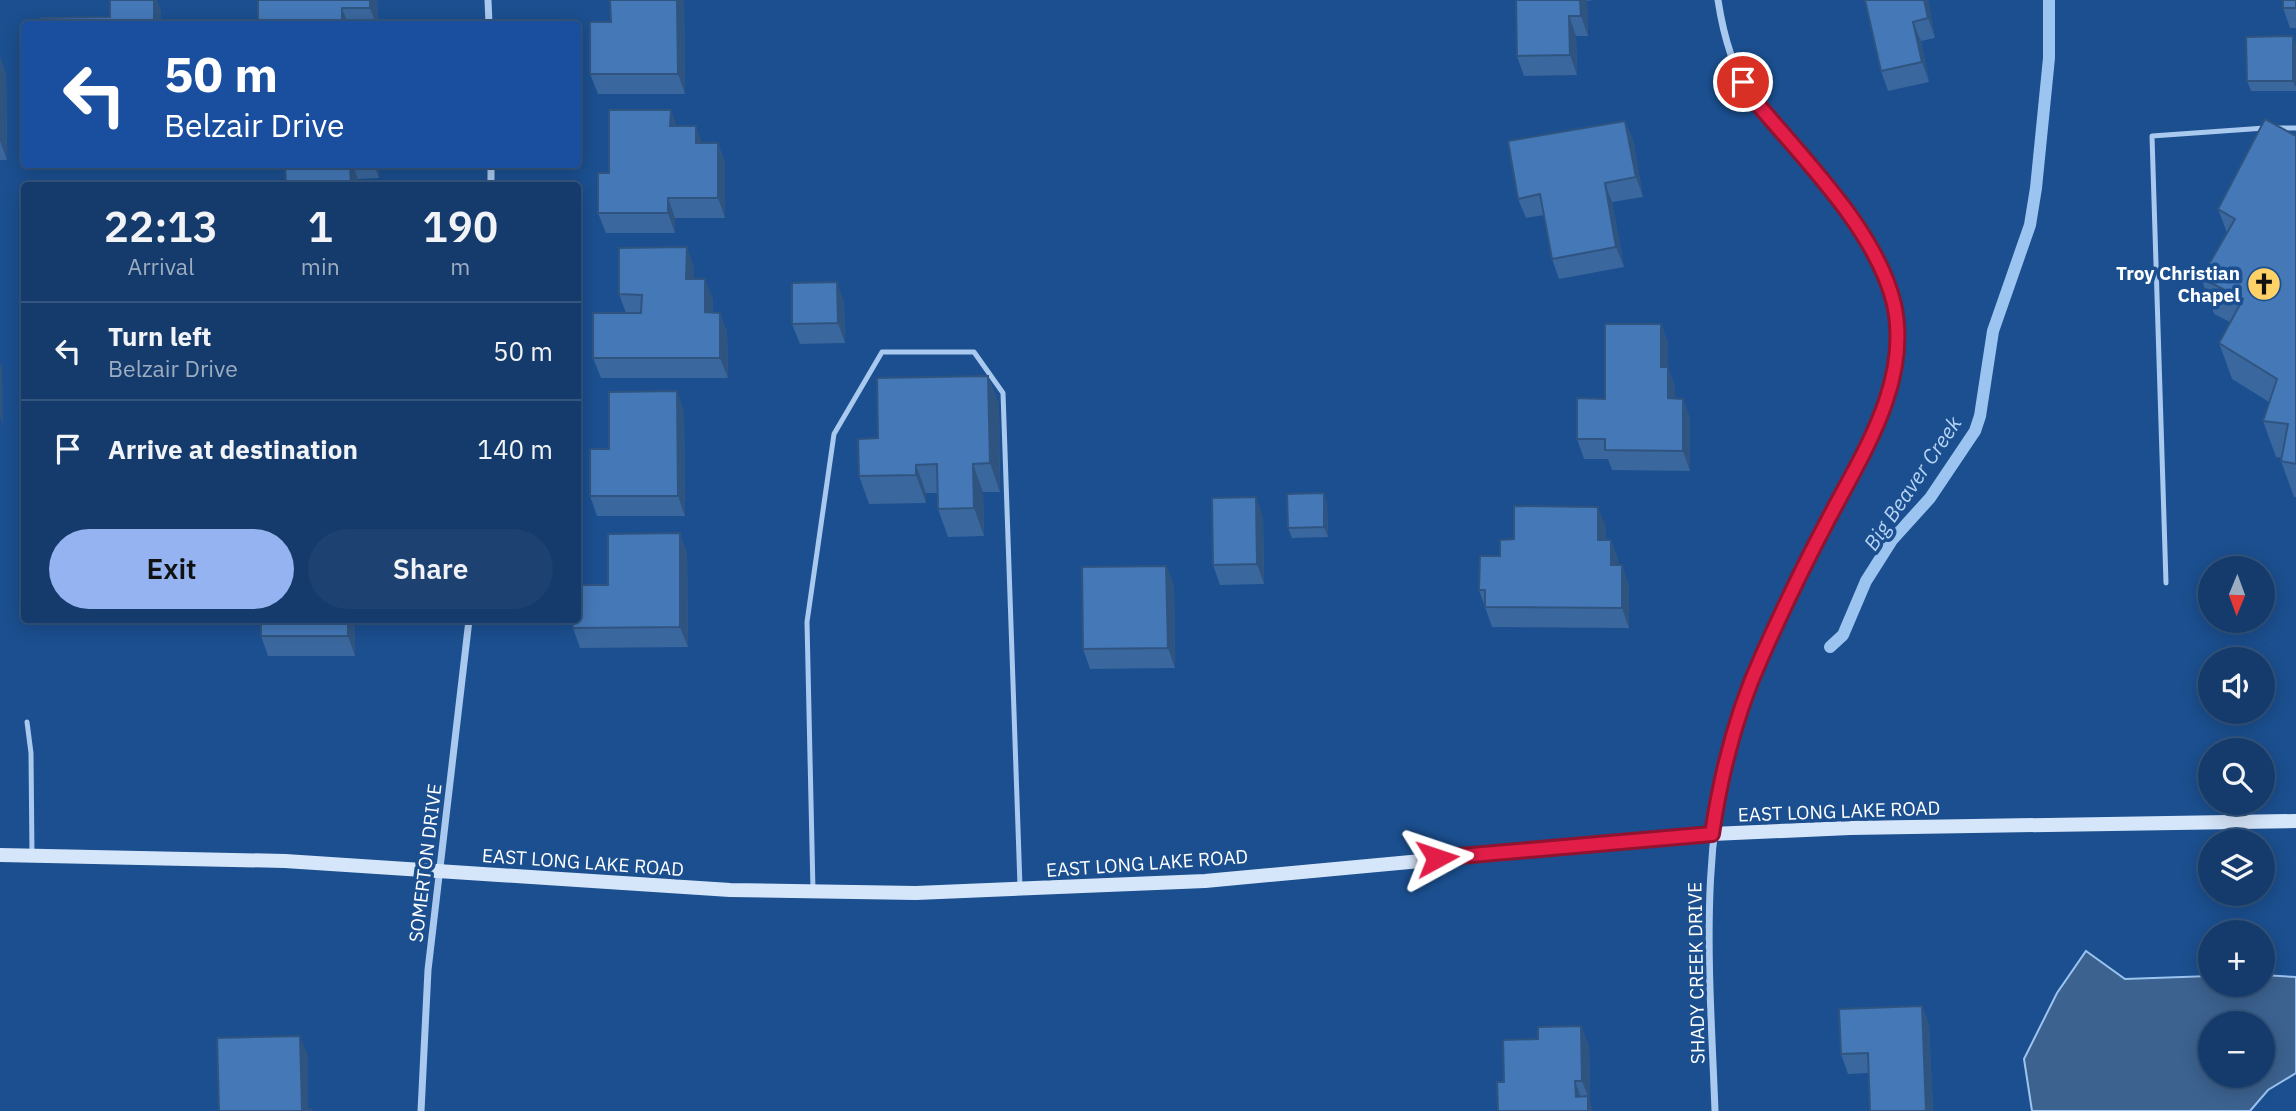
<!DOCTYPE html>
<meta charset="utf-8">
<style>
:root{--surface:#143b6b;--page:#1d4271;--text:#f1f3f6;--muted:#9dadc1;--line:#33557e;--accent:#95b2f1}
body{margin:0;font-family:"IBM Plex Sans",sans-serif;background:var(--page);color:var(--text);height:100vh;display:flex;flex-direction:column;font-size:26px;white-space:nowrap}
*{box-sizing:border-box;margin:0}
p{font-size:23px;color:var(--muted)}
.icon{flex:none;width:38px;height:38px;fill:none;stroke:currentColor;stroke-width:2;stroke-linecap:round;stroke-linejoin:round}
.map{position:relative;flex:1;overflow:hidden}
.panel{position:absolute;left:21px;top:182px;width:560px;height:441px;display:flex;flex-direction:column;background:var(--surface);border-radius:7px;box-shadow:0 4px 18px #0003,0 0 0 2px var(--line)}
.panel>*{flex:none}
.hud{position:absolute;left:21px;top:21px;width:560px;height:147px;border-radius:7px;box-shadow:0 4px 18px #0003,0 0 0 2px var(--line);background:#1a4fa0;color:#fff;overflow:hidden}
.needle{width:46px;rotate:181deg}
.controls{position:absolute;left:2198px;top:556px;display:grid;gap:14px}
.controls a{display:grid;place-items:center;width:77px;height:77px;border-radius:50%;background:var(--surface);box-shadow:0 4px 18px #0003,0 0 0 2px var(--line);font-size:35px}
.pin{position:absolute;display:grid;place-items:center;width:60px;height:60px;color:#fff;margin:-30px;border:4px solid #fff;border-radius:50%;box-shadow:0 2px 7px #0007}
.me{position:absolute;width:77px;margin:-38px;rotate:85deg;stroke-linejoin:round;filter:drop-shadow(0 0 5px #0008)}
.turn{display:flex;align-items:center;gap:24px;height:147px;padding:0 28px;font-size:32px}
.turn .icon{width:91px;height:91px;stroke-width:2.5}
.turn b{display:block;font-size:49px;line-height:60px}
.eta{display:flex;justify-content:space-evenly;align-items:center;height:119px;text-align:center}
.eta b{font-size:42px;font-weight:600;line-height:49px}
.button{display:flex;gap:14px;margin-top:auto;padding:14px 28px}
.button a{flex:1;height:80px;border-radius:42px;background:var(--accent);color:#111;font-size:28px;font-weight:600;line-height:80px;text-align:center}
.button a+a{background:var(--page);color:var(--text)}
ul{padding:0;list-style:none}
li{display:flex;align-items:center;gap:21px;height:98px;padding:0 28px;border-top:2px solid var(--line)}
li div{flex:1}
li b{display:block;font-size:26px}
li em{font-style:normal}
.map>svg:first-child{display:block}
</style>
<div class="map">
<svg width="2296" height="1111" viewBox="0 0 2296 1111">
<rect width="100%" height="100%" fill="#1b4f8f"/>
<path fill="#3c6290" stroke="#9cc4f0" stroke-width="2" fill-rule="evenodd" d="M2086,951L2125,979L2210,976V985H2263V975L2296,977V1073L2268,1090L2250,1111H2032L2024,1059L2057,993ZM2210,1024H2263V1076H2210Z"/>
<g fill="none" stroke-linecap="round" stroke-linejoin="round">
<path stroke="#9cc4f0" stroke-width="12" d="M1830,647L1843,635L1866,581L1892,540L1930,498L1975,431L1980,416L1993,331L2030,225L2036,188L2049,58V0"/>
<path stroke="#a9c9ee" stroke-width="5" d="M2275,128H2296
M2166,583L2152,136L2265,128
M27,722L31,753L32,855
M813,891L807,622L834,434L882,352H974L1003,393L1020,886"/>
<path stroke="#a9c9ee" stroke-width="7" d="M488,0L489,24
M491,164V186
M421,1111L428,970L469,620
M1715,1111C1710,975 1696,835 1743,704C1766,640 1797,578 1829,518C1859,460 1899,401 1897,334C1895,235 1801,171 1751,96C1732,68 1723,33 1718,0"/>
<path stroke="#d6e6fa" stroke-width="14" d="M0,855L285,861L730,890L916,893L1205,881L1712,834L1850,828L2296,821"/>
</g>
<path fill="#3a679d" d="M377,0L378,24H258Z
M684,0L685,94H598L590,74L611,22Z
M1516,0H1594L1587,1L1588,36H1576L1577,75L1524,76L1517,56Z
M1865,0H1928L1935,38L1921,41L1929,82L1888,91L1881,71Z
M2296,0V28H2290L2283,8Z
M2293,36L2296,46V91H2251L2247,81Z
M0,57L6,74L7,160H0Z
M671,110L676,126L702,143H718L725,163V218H675V233H606L598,213L609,173Z
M1625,121L1633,140L1643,197L1612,202L1624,267L1559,279L1552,259L1544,215L1526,218L1518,199Z
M2296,136V497H2294L2281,461L2282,458L2276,457L2263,421L2269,402L2232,379L2219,343L2230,322L2214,314L2201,278L2227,233L2218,209Z
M285,164H379V178L358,179V186H286Z
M694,267V279L713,299L712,313H720L727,333L728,378H601L593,358L626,313L619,294Z
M844,302L845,343L800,344L792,324Z
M1661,324L1668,344V368L1675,387V399H1683L1690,419V471L1612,470L1608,459H1584L1577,439L1605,399Z
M988,376L999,405L1000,492H983L984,536L948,537L938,509V493H926V503L869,504L859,476L878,438Z
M684,411L685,516H597L590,496L609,449Z
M1327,504L1328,537L1292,538L1288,528Z
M1263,516L1264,584L1220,585L1213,565Z
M1606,527V540H1611L1618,560V565L1629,585V628L1492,627L1479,590L1500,556L1514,539Z
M687,553L688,647L580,648L573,628L608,585Z
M1166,566L1174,585L1175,668L1090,669L1083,649Z
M261,620H355V656H268L261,636Z
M1922,1006L1929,1025L1933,1111H1870L1868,1073L1848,1074L1841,1054Z
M1581,1026L1589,1046L1590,1101L1504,1082L1538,1039Z"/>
<path fill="#305480" d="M154,0H157L161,11V24H154Z
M370,0H377L378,24H376L370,8Z
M677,0H684L685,94L678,74Z
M1580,0H1587L1588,36L1581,16Z
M1924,0H1928L1935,38L1928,18Z
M342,8L348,24H342Z
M1569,16L1576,36L1577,75L1570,55Z
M1913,22L1921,41L1929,82L1922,62Z
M2293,36L2296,46V88L2293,81Z
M0,57L6,74L7,160L0,141Z
M671,110L678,130L670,126Z
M1625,121L1633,140L1643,197L1636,177Z
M696,126L703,146L696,143Z
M718,143L725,163V218L718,198Z
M350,164H352L358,179V186H351Z
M374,164H379V178Z
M1605,183L1612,202L1624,267L1616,247Z
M668,198L675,218V233L668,213Z
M687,247L694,267V299L686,279Z
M705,279L713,299L712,332L705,312Z
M837,282L844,302L845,343L838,323Z
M720,313L727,333L728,378L720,358Z
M1661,324L1668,344V368L1675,387V418L1668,398L1661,367Z
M0,362L2,368L3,425L0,416Z
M988,376L999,405L1000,492L990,463Z
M677,391L684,411L685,516L678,496Z
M1683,399L1690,419V471L1683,451Z
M973,464L983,492L984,536L974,508Z
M916,465L926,493V503L916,475Z
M1324,493L1327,504L1328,537L1324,527Z
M1256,497L1263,516L1264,584L1257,564Z
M1598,507L1606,527V560L1598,540Z
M680,533L687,553L688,647L680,627Z
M1611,540L1618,560V584L1611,565Z
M1622,565L1629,585V628L1622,608Z
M1166,566L1174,585L1175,668L1168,648Z
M348,620H355V656L348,636Z
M1922,1006L1929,1025L1933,1111H1926Z
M1581,1026L1589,1046L1590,1101L1593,1111H1588V1096L1582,1081Z
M300,1036L308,1056V1111L302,1109Z
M1575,1081L1582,1101L1576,1097Z"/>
<path fill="#4478b7" stroke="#305480" stroke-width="2" d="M110,0H154V24H41V18L110,17Z
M258,0H370V8H342V24H258Z
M610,0H677L678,74H590V22H611Z
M1516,0H1580L1581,16H1569L1570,55L1517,56Z
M1865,0H1924L1928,18L1913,22L1922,62L1881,71Z
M2283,0H2296V8H2283Z
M2293,36V81H2247L2246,37Z
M609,110H671L670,126H696V143H718V198H668V213H598V173H609Z
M2265,119L2296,136V464L2281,461L2288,424L2263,421L2277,379L2219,343L2243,299L2201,278L2235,219L2218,209Z
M1625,121L1636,177L1605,183L1616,247L1552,259L1540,194L1518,199L1508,141Z
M285,164H350L351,186H286Z
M687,247L686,279H705V312L720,313V358H593V313H641L642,295L619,294V248Z
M837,282L838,323L792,324V283Z
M1605,324H1661V367H1668V398L1683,399V451L1605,450V439H1577V398L1605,399Z
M988,376L990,463L973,464L974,508L938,509L937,464L916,465V475L859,476L858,439L878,438L877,378Z
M677,391L678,496H590V449H609V392Z
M1324,493V527L1288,528L1287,494Z
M1256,497L1257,564L1213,565L1212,498Z
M1514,506L1598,507V540H1611V565H1622V608L1485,607V590H1479L1480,556H1500V540L1514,539Z
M680,533V627L573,628V620H578V585H608V534Z
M1166,566L1168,648L1083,649L1082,567Z
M261,620H348V636H261Z
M1922,1006L1926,1111H1870L1868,1053L1841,1054L1839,1009Z
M1581,1026L1582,1081H1575L1576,1097L1588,1096V1111H1498L1497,1082H1504L1503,1040L1538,1039V1027Z
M300,1036L302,1109H311V1111H219L217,1038Z"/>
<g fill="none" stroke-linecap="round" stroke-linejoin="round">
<g stroke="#92132f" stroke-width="18">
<path id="route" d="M1437,858L1712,834C1721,773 1736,713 1762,656C1783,609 1805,563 1829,518C1863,453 1911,381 1894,304C1876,228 1799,155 1751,96L1743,82"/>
</g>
<use href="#route" stroke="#e11d48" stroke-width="12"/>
</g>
<defs>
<g id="church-disc" transform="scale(1.75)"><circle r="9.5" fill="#ffd166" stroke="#1b4f8f"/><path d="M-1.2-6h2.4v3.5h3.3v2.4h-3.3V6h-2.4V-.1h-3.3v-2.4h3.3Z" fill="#111"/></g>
</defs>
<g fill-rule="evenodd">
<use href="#church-disc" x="2264" y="284"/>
</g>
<g text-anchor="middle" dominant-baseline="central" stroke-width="7" stroke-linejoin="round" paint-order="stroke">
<g font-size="19" font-weight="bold" fill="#fff" stroke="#1b4f8f" text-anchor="end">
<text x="2240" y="273">Troy Christian<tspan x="2240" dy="22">Chapel</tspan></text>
</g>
<g font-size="19" fill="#fff" stroke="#1b4f8f">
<text transform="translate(1839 811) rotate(-2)">EAST LONG LAKE ROAD</text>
<text transform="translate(583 862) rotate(4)">EAST LONG LAKE ROAD</text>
<text transform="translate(425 863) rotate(-83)">SOMERTON DRIVE</text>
<text transform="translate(1147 863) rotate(-4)">EAST LONG LAKE ROAD</text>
<text transform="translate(1696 973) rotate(-91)">SHADY CREEK DRIVE</text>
</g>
<g font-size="21" font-style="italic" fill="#b5d3f5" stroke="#1b4f8f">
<text transform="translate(1912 483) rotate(-56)">Big Beaver Creek</text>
</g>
</g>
</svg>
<div class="controls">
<a><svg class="needle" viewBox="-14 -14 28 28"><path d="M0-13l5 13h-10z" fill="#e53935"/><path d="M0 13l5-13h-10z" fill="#9dadc1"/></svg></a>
<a><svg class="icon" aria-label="sound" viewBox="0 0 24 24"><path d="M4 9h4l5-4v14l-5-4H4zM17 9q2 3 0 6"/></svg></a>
<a><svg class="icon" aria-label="search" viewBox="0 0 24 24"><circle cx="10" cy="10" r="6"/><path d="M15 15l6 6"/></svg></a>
<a><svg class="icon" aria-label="layers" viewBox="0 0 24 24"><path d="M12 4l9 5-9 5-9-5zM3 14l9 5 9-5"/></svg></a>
<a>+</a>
<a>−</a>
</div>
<div class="pin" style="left:1743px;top:82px;background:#d93025"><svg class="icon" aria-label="arrive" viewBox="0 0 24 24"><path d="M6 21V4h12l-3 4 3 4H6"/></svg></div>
<svg class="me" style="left:1437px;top:858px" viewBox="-20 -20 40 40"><path d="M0-17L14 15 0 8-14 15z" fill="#e11d48" stroke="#fff" stroke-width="4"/></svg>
<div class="hud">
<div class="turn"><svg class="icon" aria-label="left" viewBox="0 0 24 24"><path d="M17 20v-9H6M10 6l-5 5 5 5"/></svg><div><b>50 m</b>Belzair Drive</div></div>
</div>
<section class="panel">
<div class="eta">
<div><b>22:13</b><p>Arrival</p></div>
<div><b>1</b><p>min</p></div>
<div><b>190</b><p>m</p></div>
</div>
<ul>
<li><svg class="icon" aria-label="left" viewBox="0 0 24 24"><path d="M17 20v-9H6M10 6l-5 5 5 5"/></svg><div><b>Turn left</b><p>Belzair Drive</p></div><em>50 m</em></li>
<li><svg class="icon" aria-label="arrive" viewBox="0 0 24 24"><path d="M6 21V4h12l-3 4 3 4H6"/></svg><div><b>Arrive at destination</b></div><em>140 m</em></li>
</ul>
<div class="button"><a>Exit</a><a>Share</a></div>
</section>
</div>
